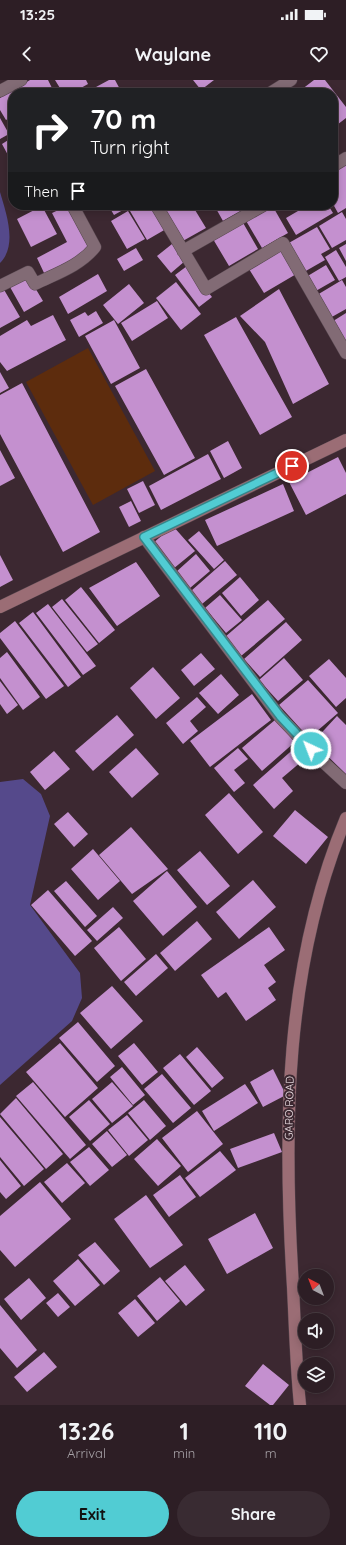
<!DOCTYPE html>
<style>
:root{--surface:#2d1e25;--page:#392b32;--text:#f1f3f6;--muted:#a7a2a7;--line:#483c42;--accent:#51ccd3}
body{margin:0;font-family:Quicksand,sans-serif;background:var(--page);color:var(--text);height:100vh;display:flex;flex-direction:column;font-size:15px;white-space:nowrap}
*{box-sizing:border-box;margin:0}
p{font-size:13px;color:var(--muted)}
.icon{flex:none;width:22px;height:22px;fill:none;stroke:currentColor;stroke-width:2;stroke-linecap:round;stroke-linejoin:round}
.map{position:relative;height:1325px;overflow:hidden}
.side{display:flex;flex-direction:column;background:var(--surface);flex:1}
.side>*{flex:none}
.top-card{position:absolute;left:8px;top:8px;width:330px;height:122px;border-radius:16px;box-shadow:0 2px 10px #0003,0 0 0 1px var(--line);background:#202124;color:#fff;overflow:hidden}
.needle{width:26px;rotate:318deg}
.buttons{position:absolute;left:298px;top:1189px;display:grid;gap:8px}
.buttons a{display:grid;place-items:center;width:36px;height:36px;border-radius:50%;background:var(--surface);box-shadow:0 2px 10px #0003,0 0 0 1px var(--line);font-size:20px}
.pin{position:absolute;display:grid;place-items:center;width:34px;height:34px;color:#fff;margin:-17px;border:2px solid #fff;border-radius:50%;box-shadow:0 1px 4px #0007}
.me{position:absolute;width:44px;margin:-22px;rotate:317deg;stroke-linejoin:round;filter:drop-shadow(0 0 3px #0008)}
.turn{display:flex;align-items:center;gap:14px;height:84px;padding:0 16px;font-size:18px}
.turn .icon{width:52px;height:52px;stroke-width:2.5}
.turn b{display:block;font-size:28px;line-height:34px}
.then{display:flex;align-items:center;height:38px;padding:0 16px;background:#0003;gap:8px;font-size:15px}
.eta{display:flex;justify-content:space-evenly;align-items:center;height:68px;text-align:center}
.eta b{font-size:24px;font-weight:700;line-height:28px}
.button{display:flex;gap:8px;margin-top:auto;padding:8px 16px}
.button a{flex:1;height:46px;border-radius:24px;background:var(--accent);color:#111;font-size:16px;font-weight:700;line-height:46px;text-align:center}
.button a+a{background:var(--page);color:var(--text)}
.status{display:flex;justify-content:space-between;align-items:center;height:28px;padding:0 20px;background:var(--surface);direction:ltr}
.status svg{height:11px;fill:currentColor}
header{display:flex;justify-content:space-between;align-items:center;height:52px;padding:0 16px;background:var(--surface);font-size:18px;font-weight:700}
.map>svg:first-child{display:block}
</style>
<div class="status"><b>13:25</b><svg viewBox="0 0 49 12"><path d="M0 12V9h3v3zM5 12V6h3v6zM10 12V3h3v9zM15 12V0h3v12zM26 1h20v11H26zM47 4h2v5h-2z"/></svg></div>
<header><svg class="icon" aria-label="back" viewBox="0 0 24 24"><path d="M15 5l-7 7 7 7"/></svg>Waylane<svg class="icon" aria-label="heart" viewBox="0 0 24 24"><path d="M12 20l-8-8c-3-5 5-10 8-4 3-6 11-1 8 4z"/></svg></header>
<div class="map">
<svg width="346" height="1325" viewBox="0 0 346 1325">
<rect width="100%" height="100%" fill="#3c2831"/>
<path fill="#5d2c0d" d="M88,268L155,391L93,425L26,302Z"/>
<path fill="#55498b" d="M0,112C6,133 18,165 0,183Z
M23,699L41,714L50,736L30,825L80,893L82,918L72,941L0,1005V702Z"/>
<path fill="#c490cf" d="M30,0H48L54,12L13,13V36L6,40L0,30V18Z
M55,0H86L88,4L72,13H63Z
M109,0H115L122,13H99L96,7Z
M193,0H214L201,10Z
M314,0H325L346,27V38L333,48V13H297Z
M0,38L9,54L0,59Z
M13,57V75L9,77L2,64Z
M346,83V128L338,133L333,124V91Z
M108,125H132L114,135Z
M141,125H153L166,149L147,160L130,131Z
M159,125H192L206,148L181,162Z
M214,125H247L248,127L223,141Z
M269,125H272L288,153L262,168L245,139Z
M294,125H328L333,133L296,155L286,138L298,131Z
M42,126L57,154L31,167L17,139Z
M67,126L90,170L45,195L37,178L67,162L52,133Z
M128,131L145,159L127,169L111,141Z
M342,132L346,139V160L332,168L319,146Z
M242,141L258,169L229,186L213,159Z
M317,147L330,169L321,174L325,180L304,192L287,164Z
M172,164L185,181L171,193L157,176Z
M346,164V181L339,168Z
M136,168L143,180L124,191L117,179Z
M283,168L298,193L264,213L249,189Z
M336,170L346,187V197L339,201L325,177Z
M326,185L335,200L314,212L306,197Z
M187,186L212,217L199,227L175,195Z
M98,194L107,211L68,234L59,217Z
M28,196L43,221L24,232L10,207Z
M342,200L346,207V229L330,238L317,215Z
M176,202L201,234L181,250L156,218Z
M129,204L144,223L118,244L103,225Z
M3,208L20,237L0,248V209Z
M279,209L329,304L293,324L265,262L240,236Z
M157,221L168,238L132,261L121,243Z
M96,231L103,243L79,257L70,240L85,232L88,236Z
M346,233V271L330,243Z
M53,235L66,260L7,291L0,282V256L27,240L31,246Z
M236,237L292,337L260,355L204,255Z
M114,240L140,288L111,304L85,256Z
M146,289L195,378L164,395L115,306Z
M0,292L9,308L0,313Z
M22,303L100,452L63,472L0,354V315Z
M228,361L242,388L224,398L210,371Z
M0,370L15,398L0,406Z
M208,374L221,399L161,430L149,406Z
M338,377L346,393V414L306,435L289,402Z
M143,401L155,425L139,433L127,409Z
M283,404L294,431L217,466L205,440Z
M131,421L141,441L129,447L119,427Z
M173,446L195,471L173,489L152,464Z
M199,451L224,480L214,489L188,460Z
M196,474L210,491L190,508L176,492Z
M0,475L13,500L0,507Z
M225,481L237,495L202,524L191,511Z
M136,482L160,516L117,546L89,508Z
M240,497L259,520L241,536L222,513Z
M81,507L115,550L99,563L65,520Z
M220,515L242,540L226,553L205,528Z
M62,519L98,564L87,572L52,527Z
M268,520L285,539L241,576L225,557Z
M48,524L96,586L83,595L36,533Z
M33,532L81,597L68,607L19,543Z
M15,541L64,606L46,619L0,558V553Z
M286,542L302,560L260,597L244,579Z
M7,572L40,617L23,630L0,598V578Z
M201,573L215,589L194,606L181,590Z
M284,578L303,600L278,621L259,600Z
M329,579L346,598V618L336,627L309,596Z
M153,587L180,618L156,639L130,608Z
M221,594L239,615L218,634L199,613Z
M308,600L338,633L309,658L279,625Z
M0,601L18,625L7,634L0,624Z
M252,614L271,640L210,687L190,661Z
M197,617L206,627L190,641L198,651L183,664L166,643Z
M117,635L134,655L93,691L75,671Z
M337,636L346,645V694L313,662Z
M275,640L295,662L262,691L242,668Z
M298,665L308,676L282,698L293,711L274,729L253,705Z
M136,668L159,694L132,718L109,692Z
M238,668L248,679L234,690L245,703L234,712L214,688Z
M54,671L70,689L45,710L30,692Z
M229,713L263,752L238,774L205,735Z
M295,730L328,757L306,784L273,756Z
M68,732L88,754L74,767L54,744Z
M131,747L168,789L132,814L99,775Z
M93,769L120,801L98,820L71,789Z
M200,771L230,806L207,825L177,790Z
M167,791L197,827L163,856L133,821Z
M253,800L276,827L239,859L216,832Z
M66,801L97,836L85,847L54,811Z
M48,810L92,861L75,876L31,825Z
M113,827L123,838L97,861L87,850Z
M197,841L212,859L175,891L160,873Z
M119,847L146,879L121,901L94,868Z
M269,847L285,870L264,885L276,902L268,908L276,920L246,941L226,912L218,918L201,895Z
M156,874L168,888L136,916L124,902Z
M112,906L143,941L111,969L80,933Z
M78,942L115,986L97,1002L59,958Z
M60,963L98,1008L65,1037L26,992Z
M134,963L158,992L142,1005L118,976Z
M197,967L224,998L212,1008L186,977Z
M180,974L211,1011L194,1025L163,988Z
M122,987L145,1015L133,1025L110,997Z
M273,989L286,1015L263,1027L250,1002Z
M162,994L191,1028L173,1043L144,1009Z
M33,1002L86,1065L70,1079L16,1016Z
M112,1002L133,1026L112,1043L92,1019Z
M245,1004L258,1023L214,1051L202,1031Z
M16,1018L63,1074L46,1089L0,1034Z
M89,1020L110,1044L90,1061L69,1037Z
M144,1020L166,1046L150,1060L128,1033Z
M197,1031L223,1064L188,1092L162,1058Z
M127,1035L148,1060L129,1076L108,1050Z
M0,1037L44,1089L24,1106L0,1077Z
M107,1051L127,1075L112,1087L92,1064Z
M274,1053L282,1072L238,1088L230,1069Z
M157,1059L181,1086L158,1106L134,1079Z
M89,1067L109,1090L90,1106L70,1082Z
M220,1071L236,1090L200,1117L185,1098Z
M0,1080L21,1106L6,1119L0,1112Z
M67,1083L85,1103L62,1123L44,1102Z
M180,1095L196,1117L169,1137L153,1115Z
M40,1102L71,1139L15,1187L0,1170V1136Z
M146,1115L183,1165L150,1188L114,1139Z
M255,1133L273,1168L227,1194L208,1159Z
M95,1162L120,1191L104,1205L78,1175Z
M78,1179L100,1205L75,1226L53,1201Z
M185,1185L205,1210L186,1226L165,1201Z
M160,1197L180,1221L157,1241L137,1216Z
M29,1198L46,1218L21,1240L4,1219Z
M58,1213L70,1227L58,1237L46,1223Z
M135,1219L155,1243L138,1257L118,1233Z
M0,1225L37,1270L17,1288L0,1268Z
M44,1272L57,1287L27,1312L14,1297Z
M263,1284L289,1305L273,1325H270L245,1306Z"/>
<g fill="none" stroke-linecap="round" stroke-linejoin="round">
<g stroke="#56464e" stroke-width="13">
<path id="street" d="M0,11L21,0
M270,13L291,0
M333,86L346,78
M156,125L206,209L283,163L346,273
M183,171L264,125
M0,206L28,192L35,204C55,194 80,186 95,167L74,128L75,125
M144,457L280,637L321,680L346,703"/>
</g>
<g stroke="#56464e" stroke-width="13">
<path id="secondary" d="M0,527L346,360
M300,1325C296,1286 295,1247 293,1207C283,1049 284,886 346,738"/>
</g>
<use href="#street" stroke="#826b75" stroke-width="12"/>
<use href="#secondary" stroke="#9b6d75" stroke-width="12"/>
</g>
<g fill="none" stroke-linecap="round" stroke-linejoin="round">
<g stroke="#358589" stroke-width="10">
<path id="route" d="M292,386L144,457L280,636L311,669"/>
</g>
<use href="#route" stroke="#51ccd3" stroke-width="7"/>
</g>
<g text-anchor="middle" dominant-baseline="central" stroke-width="4" stroke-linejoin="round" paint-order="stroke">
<g font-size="11" fill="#ebdee3" stroke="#3c2831">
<text transform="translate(289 1028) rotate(-89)">GARO ROAD</text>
</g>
</g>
</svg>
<div class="buttons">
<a><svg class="needle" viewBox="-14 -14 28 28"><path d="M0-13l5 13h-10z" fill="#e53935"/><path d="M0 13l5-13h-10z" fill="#a7a2a7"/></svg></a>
<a><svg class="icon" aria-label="sound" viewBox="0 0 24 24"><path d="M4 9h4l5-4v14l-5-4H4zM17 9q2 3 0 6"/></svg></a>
<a><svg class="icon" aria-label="layers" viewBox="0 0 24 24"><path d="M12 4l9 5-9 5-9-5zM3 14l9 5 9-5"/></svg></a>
</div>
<div class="pin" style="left:292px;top:386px;background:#d93025"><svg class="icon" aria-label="arrive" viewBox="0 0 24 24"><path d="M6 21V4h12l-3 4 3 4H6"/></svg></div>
<svg class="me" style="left:311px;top:669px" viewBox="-20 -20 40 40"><circle r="17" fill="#51ccd3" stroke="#fff" stroke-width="3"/><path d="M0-11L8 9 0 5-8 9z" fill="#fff"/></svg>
<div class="top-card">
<div class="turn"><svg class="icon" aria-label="right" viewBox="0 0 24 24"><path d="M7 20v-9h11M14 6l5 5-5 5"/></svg><div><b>70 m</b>Turn right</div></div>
<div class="then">Then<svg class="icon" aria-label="arrive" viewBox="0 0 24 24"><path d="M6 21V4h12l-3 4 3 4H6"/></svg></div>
</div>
</div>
<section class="side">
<div class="eta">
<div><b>13:26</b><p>Arrival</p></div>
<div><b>1</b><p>min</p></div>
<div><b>110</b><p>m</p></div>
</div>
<div class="button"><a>Exit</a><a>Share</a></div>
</section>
